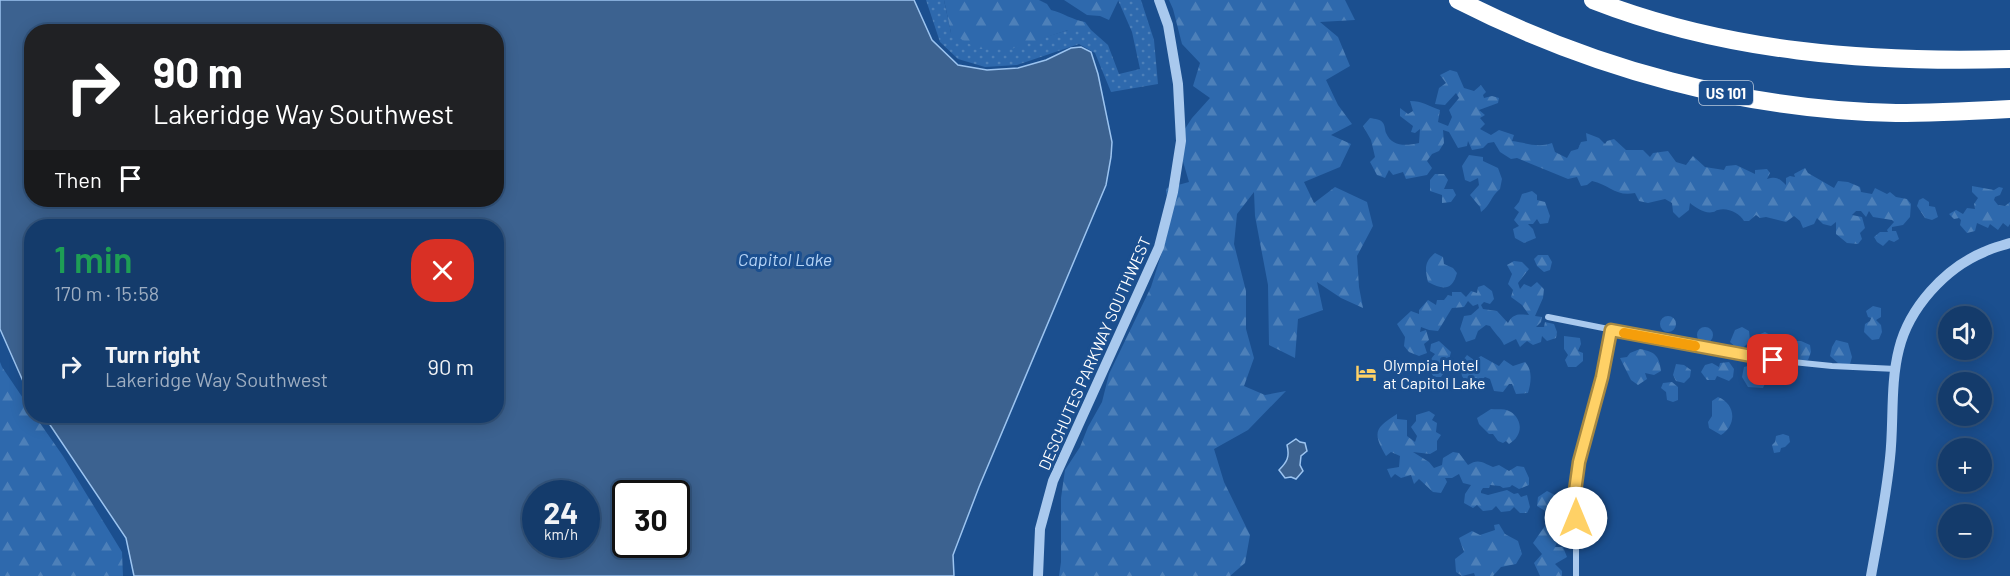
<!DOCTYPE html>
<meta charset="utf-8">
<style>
:root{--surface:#143b6b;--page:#1d4271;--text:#f1f3f6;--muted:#9dadc1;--line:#33557e}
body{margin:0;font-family:Barlow,sans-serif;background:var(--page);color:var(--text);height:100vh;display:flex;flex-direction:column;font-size:22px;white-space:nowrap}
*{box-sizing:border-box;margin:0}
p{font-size:20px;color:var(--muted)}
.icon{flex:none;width:33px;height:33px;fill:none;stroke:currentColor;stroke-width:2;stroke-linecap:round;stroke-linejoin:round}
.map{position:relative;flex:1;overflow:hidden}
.panel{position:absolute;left:24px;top:219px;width:480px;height:204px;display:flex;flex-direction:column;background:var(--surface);border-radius:24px;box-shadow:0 3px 15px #0003,0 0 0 2px var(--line)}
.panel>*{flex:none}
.guide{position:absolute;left:24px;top:24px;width:480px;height:183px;border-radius:24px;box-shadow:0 3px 15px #0003,0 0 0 2px var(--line);background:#202124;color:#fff;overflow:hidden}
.fabs{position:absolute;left:1938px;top:306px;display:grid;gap:12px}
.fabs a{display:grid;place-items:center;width:54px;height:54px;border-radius:50%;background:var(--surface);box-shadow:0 3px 15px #0003,0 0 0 2px var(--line);font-size:30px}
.speed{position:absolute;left:522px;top:480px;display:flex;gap:12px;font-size:30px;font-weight:700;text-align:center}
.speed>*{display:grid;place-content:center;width:78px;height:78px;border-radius:50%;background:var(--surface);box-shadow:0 3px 15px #0003,0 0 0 2px var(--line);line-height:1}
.speed small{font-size:15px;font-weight:400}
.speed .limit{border:3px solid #111;border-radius:9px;background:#fff;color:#111}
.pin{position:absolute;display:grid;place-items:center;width:51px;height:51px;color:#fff;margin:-26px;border-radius:12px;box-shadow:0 3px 9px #0006}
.me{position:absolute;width:66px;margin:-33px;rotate:0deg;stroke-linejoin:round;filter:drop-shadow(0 0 4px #0008)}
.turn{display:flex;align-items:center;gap:21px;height:126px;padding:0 30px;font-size:27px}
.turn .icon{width:78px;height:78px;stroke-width:2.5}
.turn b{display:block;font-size:42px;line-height:51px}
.then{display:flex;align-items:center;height:57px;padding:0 30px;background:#0003;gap:12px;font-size:22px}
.round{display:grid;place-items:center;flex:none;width:63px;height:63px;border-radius:24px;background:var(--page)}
.head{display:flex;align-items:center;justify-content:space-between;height:102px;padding:0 30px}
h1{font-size:36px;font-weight:600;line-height:45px;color:#1e9e55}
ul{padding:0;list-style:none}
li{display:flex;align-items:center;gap:18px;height:90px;padding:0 30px}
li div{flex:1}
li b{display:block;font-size:22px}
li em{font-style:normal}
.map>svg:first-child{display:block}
</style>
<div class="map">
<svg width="2010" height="576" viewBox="0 0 2010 576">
<defs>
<pattern id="grass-dots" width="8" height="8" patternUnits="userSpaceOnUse" patternTransform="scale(1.5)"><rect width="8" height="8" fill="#2e69ad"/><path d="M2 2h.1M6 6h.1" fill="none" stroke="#4d80b9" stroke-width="1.8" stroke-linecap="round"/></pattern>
<pattern id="forest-firs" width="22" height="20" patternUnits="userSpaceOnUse" patternTransform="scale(1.5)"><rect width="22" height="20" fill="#2e69ad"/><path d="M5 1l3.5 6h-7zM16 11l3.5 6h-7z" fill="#4d80b9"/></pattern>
</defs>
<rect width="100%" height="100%" fill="#1b4f8f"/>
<path fill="url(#grass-dots)" d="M926,0H944L951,33L1042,38L1068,30H1091L1108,45L1119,74L1140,69L1132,32L1118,0H1141L1154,40L1158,84L1111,92L1095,53L1079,44L1017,65L985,67L958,59L940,42Z"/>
<path fill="url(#forest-firs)" d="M944,0H1039L1047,4L1051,10C1063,13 1073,20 1085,22L1091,30H1068L1011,49H978L951,33Z
M1064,0H1118V1L1109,20L1100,16L1087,15Z
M1169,0H1345L1355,20L1320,22L1338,37L1350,66L1326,80L1338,105L1352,124L1331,135L1351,144L1340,167L1304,182L1314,203L1335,187L1367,202L1373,226L1357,256L1359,287L1363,308L1341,298L1317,282L1323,310L1298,319L1295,358L1269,345L1268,285L1255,216L1254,192L1237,214L1234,244L1246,291V329L1254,358L1244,386L1265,395L1286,391L1248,430L1214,449L1224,482L1250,535L1245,563L1230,576H1059L1061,562V498L1065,470L1080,447L1088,427L1102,402L1109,374L1151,287L1167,236L1168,205L1166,191L1167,188L1189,182L1177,141L1192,118L1210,98L1193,86L1200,63L1182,44L1173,9Z
M1450,70L1457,72L1464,88L1474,91L1481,85L1486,92L1483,95L1484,98L1492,96L1499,98L1498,103L1479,110L1485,115L1480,118L1485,124L1480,129L1491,135L1499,130L1514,135L1512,141C1527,143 1538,148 1552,143L1555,152L1567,158L1571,151L1578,149L1581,142L1587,141L1586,133L1599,138L1605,144L1607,141L1614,139L1626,150H1643L1650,157L1653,153L1668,151L1676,162L1686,165L1693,156L1705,167L1724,170L1726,166L1736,165L1755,174V170L1767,169L1770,173L1767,179C1776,176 1779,178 1786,185V178L1790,176L1795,177L1794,174L1805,168L1808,173L1834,188L1838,181L1848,182L1860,187L1861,192L1872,194L1875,188L1887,194L1890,192L1896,197L1907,199L1911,204L1910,217L1903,225L1892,227V231H1896L1899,239L1894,242L1889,240L1883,246L1877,242L1874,237L1880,232H1888L1887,230L1894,222L1892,220L1873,217L1869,211L1866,217L1861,211H1856L1852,215L1862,217L1865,228L1860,233L1862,239L1858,244L1847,243L1836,234V222L1831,226L1823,224L1817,218L1814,224L1803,228L1800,221L1794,216L1786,222L1766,217L1760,218L1756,215L1749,221H1744C1740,213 1727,207 1718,210C1716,210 1715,212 1713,212C1705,214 1696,208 1690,203L1689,210L1679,218L1673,212L1672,203L1665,199L1648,203L1639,201L1635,193C1616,197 1610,185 1592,181L1587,185L1581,186L1577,177L1568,179L1517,158L1511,159L1500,152L1494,142L1488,143L1483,148L1472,150L1468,141L1467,146L1458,148L1449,132L1443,130L1444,143L1439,151L1432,154L1427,161L1432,168L1427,175L1406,179L1403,172L1393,175L1389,170L1385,178L1377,175L1370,162L1375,157L1371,140L1363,126L1370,118C1375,119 1381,119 1383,123C1385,125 1385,131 1386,133C1392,147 1406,146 1419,143L1420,129L1415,133L1411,132L1413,126L1400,116V108L1408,114L1413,111L1410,101C1422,101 1429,106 1440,110L1438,122L1448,126L1452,117L1449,110L1459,98L1456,93L1445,105L1435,104L1439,88L1446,83L1440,75Z
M1469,155L1483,157V161L1498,168L1502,179L1500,189C1490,197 1491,205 1481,212L1480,207L1470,195L1479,185L1478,178L1470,182L1465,180L1462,166Z
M1435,174H1444L1448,180L1444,189H1453L1456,195L1451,202L1442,203V195L1430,191V180Z
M1972,186L1994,190L1999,187L2003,188L2000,195L1995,197L1994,200L1998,205L2005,206L2010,202V224L2008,227L2003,223L1998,230L1990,224L1988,228L1977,223L1975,231L1967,233L1960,225L1961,220L1959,218L1954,219L1949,214L1956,210L1963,214L1967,208L1975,209L1974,204L1978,198L1972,192Z
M1532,191L1537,195V200L1545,202L1550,216L1548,223L1540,224L1537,219L1533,224H1528L1533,229L1536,238L1524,243L1515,238L1513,229L1519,226L1514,220L1519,212L1514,208L1519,202L1522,194Z
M1923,198L1929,202V206L1935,207L1938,217L1932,220L1925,218L1917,206L1919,200Z
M1435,253L1443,257L1444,264L1453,268L1457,273C1452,291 1443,290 1428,282C1425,269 1424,262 1435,253Z
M1538,255H1548L1552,262L1550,270L1544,272L1537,266L1534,259Z
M1514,261L1522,262L1529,269L1518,283L1520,289L1524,284L1531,287L1537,282L1544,289L1543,298L1535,316L1542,317L1541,322L1536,327H1544L1545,322L1554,324L1557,332L1556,338L1547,341L1542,336L1541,342L1533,345L1527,341L1520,347L1516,339L1504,345C1501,338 1495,334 1490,326L1486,325L1478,331L1475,339L1466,342L1460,329L1464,316L1471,315L1479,308L1478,304L1473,306L1468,301L1464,307L1452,308L1438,331L1429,330L1421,327L1420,332L1426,330L1429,340L1424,344L1427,353L1419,356L1409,352L1404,346L1405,337L1397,324L1411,311L1419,314V310L1428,300L1436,305L1437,300H1444L1448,295L1452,296V292H1461L1466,297L1471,291L1477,293L1478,287L1484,285L1492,291L1494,299L1490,304L1484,302L1481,305L1483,309L1497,311L1508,323C1513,313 1519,314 1529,315L1522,305L1511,297L1513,290L1508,284L1512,274L1507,265Z
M1873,306L1881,308V317L1876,320L1881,325L1882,332L1879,339L1872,340L1864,332L1865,324L1870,321L1871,318L1868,317L1866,311Z
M1660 324a8 8 0 1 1 16 0a8 8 0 1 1-16 0Z
M1742,327L1749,331L1750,341L1740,351L1730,342L1735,330Z
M1697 335a8 8 0 1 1 16 0a8 8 0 1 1-16 0Z
M1765,332L1775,338L1777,345C1769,349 1765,350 1758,345V335Z
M1564,336L1580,338L1581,344L1578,351L1583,353V361L1576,367H1568L1565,360L1568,355L1564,349Z
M1836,340L1848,343L1852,357L1850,364H1839L1830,356L1832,347Z
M1439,341L1451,352L1447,368L1441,377H1434C1427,368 1428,362 1435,354L1430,351L1431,344Z
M1793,341H1801L1810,345L1811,352L1808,360L1800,361L1792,354Z
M1640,349C1655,352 1659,355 1661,371L1654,375L1645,373L1647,379L1638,385L1631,380L1620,358L1627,357L1630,353Z
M1467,355L1474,360L1481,356L1499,366L1504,360L1513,366L1525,362C1533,370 1531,383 1528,393L1516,394L1512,384H1509L1503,392L1494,391L1490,379L1485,377L1478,383L1466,382L1462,376L1460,364Z
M0,362L2,367L31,410L32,416H35L63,456L122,552L123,576H0Z
M1729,362L1734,369L1733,377L1729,381L1717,376L1715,380H1707L1701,372L1705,365L1712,363L1719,367L1720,363Z
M1759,363L1769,374L1763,388L1748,387L1742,377L1744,367Z
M1676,364L1684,365L1691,370L1690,377L1684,383L1676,381L1673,375Z
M1672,382L1678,387V400L1673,402L1667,400L1666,392L1661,388L1663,383Z
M1718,397C1736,404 1737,425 1721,435L1709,428L1708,422L1712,416V401Z
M1491,409C1497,410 1505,408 1511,412C1524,421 1522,437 1509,444L1506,441L1503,443L1498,441L1493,434H1489L1479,424L1477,418Z
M1429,411L1435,415L1432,420L1437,423L1436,432L1441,435L1437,441V450L1430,454L1413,452L1429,462L1434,468L1442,465L1443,458L1453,452L1459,453L1468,465C1479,458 1483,463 1493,467L1499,465L1509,471L1517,466L1524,467L1529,478V485L1519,489L1512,485L1510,487L1503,488L1500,486L1490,485L1489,488H1483L1481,491V493L1488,495L1507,490L1514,494L1518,493L1521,497L1527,495L1530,507L1527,513H1520L1514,507L1510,511L1501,512L1496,506L1492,510L1483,511L1477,505L1473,508L1464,503L1465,494L1471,485L1463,483L1459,474L1452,478H1445L1447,482L1441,493L1433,492L1419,479L1414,484L1411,475L1401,478L1395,474L1391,478L1387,469L1399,467L1400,456L1391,452L1386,456C1372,432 1375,428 1397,414V419L1407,420V436L1415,442L1417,436L1411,427L1416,421V415Z
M1783,434L1789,436L1790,442L1785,447L1781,448L1780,452L1774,453L1772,445L1775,442L1776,436Z
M1547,491L1555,495L1559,503L1556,512L1563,522L1551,530L1560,536L1555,547H1563L1567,557L1555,564L1562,571V576H1540L1534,563L1542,554L1533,543L1547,523L1544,517L1547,512L1537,506L1538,497Z
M1499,524L1505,534L1518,541L1522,554L1516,564L1501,567L1493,576H1475L1474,573L1462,576L1456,572L1455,559L1464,552L1459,538L1472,531L1480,535L1495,530L1494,525Z"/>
<path fill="#3c6290" stroke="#9cc4f0" stroke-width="1.5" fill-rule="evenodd" d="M0,0H914L932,40L958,65L987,70L1018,68L1046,60L1071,48L1081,47L1091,52L1098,74L1112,142L1111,157L1106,185L979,487L953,555L954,576H134L126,538L44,416H496V226H32L31,397L26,388L0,329ZM32,32H496V200H32ZM536,494H586V544H536ZM626,494H676V544H626Z
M1296,439L1300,442L1305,443L1307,451L1301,456L1300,465L1303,471L1296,479L1291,477L1285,478L1279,470C1287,462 1290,457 1287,445Z"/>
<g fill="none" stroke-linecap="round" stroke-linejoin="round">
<path stroke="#a9c9ee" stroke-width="6" d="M1548,317L1754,358L1832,366L1896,369
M1576,576V481L1583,444L1602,377L1611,330"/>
<path stroke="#a9c9ee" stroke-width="10" d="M1038,576L1040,529L1053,481L1159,247L1173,192L1181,141L1178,84L1168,25L1159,0
M1871,576C1878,537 1886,498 1890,458C1894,423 1890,384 1899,349C1909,308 1945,268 1984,252C1992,248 2001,246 2010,243"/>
<path stroke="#fff" stroke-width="18" d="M1458,0C1593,69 1744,110 1896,113C1934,113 1972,111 2010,109
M1593,0C1726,52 1868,63 2010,59"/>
</g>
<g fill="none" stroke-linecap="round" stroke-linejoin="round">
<g stroke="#a68842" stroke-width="15">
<path id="route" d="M1576,518L1575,491L1579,462L1602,377L1611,330L1773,360"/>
</g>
<use href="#route" stroke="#ffd166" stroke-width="10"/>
<path stroke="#f59e0b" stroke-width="10" d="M1624,333L1695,346"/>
</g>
<defs>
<g id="hotel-bare" transform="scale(1.62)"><path d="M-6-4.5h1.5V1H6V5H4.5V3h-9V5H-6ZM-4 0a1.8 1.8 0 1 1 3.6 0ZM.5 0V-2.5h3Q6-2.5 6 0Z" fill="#ffd166" stroke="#1b4f8f" stroke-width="2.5" paint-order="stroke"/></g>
</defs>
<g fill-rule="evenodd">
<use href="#hotel-bare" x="1366" y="373"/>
</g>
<g text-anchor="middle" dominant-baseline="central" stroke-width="6" stroke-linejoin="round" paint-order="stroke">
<rect fill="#1b4f8f" stroke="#bbcadd" stroke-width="1.5" x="1699" y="81" width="54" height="24" rx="4.5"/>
<g font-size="15" font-weight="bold" fill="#fff">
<text x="1726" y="93">US 101</text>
</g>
<g font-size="16" fill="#fff" stroke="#1b4f8f">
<text transform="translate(1094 353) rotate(-66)">DESCHUTES PARKWAY SOUTHWEST</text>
</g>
<g font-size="16" fill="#fff" stroke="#1b4f8f" text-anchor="start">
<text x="1383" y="364">Olympia Hotel<tspan x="1383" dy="18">at Capitol Lake</tspan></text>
</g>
<g font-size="18" font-style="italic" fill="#b5d3f5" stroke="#1b4f8f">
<text x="785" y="259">Capitol Lake</text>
</g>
</g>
</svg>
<div class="fabs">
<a><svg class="icon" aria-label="sound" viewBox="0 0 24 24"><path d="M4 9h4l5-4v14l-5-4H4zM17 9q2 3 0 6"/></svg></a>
<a><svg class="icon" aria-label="search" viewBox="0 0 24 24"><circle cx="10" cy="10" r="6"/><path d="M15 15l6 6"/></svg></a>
<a>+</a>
<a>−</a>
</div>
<div class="speed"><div>24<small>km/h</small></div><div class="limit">30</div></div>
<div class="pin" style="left:1773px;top:360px;background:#d93025"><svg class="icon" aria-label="arrive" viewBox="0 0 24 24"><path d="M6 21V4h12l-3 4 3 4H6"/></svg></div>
<svg class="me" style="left:1576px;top:518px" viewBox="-20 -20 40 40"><circle r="19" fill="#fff"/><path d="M0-13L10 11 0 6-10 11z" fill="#ffd166"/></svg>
<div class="guide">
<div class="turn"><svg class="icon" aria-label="right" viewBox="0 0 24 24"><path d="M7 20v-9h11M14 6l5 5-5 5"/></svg><div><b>90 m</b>Lakeridge Way Southwest</div></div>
<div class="then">Then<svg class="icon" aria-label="arrive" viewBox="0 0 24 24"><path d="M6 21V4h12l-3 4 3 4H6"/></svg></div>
</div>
<section class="panel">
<div class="head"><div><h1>1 min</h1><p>170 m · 15:58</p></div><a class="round" style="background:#d93025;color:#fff"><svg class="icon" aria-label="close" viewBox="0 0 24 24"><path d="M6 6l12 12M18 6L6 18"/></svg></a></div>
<ul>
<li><svg class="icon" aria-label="right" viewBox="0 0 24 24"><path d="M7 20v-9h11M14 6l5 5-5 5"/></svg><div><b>Turn right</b><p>Lakeridge Way Southwest</p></div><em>90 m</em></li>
</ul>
</section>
</div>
